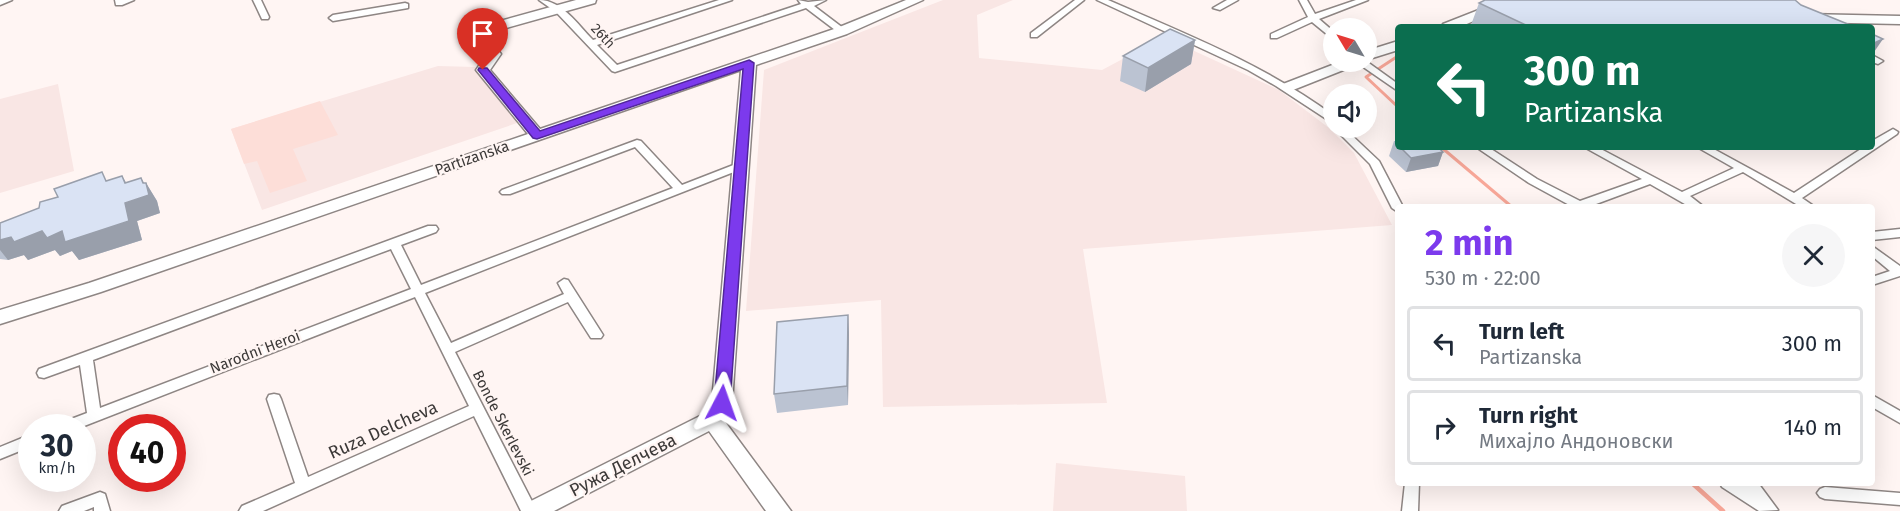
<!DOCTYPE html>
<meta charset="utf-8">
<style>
:root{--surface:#fff;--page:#f6f6f7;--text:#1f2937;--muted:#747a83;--line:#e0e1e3;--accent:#7c3aed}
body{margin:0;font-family:"Fira Sans",sans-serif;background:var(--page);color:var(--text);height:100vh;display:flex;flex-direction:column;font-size:22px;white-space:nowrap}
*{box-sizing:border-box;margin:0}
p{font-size:20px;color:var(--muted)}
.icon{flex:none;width:33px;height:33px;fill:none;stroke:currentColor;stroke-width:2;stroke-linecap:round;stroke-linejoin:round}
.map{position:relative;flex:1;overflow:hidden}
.drawer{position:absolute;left:1395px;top:204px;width:480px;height:282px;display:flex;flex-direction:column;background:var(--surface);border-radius:6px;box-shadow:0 6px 24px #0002}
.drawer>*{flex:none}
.top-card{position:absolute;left:1395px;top:24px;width:480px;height:126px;border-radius:6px;box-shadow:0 6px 24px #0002;background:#0b6e4f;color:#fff;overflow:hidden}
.needle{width:39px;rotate:308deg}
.controls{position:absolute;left:1323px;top:18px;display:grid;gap:12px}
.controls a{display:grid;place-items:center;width:54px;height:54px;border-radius:50%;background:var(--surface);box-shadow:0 6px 24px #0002;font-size:30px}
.speed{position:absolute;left:18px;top:414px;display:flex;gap:12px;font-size:30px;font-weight:700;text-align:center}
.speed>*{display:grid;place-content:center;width:78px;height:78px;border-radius:50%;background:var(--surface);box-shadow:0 6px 24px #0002;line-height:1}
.speed small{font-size:15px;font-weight:400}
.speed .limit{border:9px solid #d22;background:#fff;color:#111}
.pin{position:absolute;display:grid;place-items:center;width:51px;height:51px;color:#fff;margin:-62px -26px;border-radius:50% 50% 50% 0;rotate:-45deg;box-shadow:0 0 6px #0007}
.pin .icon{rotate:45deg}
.me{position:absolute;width:66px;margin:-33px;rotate:4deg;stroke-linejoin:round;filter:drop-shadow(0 0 4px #0008)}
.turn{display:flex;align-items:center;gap:21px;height:126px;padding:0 30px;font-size:27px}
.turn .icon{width:78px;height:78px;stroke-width:2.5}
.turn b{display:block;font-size:42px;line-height:51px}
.round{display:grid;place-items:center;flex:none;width:63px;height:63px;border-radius:32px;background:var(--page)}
.headline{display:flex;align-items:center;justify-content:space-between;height:102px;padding:0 30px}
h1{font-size:36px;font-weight:700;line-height:45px;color:var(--accent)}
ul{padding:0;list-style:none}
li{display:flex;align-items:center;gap:18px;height:75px;margin:0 12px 9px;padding:0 18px;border:3px solid var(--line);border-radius:6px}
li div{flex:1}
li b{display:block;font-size:22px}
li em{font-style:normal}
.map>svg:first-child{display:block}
</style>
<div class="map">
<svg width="1900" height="511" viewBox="0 0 1900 511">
<rect width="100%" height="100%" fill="#fff5f3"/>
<path fill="#f9e6e4" d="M943,0H1013L977,15L979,58L1102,70L1164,37L1279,90L1329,128L1354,153L1392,225L1083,249L1107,403L883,407L881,300L746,311L764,70Z
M438,66L475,67L520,122L262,210L231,129Z
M58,84L74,171L0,193V99Z
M1056,463L1185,476L1187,511H1053Z"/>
<path fill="#fdded8" d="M320,101L338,135L293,149L307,181L270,193L257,161L244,164L231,129Z"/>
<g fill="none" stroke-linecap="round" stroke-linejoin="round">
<path stroke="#f8a798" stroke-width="3" d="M1398,56L1366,77L1398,107
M1441,147L1512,207"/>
<path stroke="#f8a798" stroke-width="4.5" d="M1692,483L1723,511"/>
<g stroke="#8e8684" stroke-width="3">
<path id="street" d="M0,0H12L0,5Z
M115,0H134L122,5H116Z
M253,0H261L269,17L268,19H262Z
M539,0C562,0 578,25 593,40L719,0H732L597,45L617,65L801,4L798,0L808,2L826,0L814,6L847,31L845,33H839L806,8L615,72L612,71L556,12Z
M1075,0H1084L1037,37H1031V33Z
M1097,0H1108C1186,34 1265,65 1334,116V124L1276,86L1248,70Z
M1227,0H1238L1220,10L1213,8Z
M1299,0H1307L1315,14L1356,0H1368L1319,19L1334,32V40L1312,22L1277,38H1271V34L1308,17Z
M405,3L408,4V8L333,21L329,18L333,15Z
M1872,55L1883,61L1878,64L1872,62Z
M1366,61L1398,84V91L1356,62Z
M1334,128H1344L1379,161L1403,207H1398V212L1392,208L1370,164Z
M1893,129L1898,132L1897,134L1802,198L1815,207H1801L1743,172L1690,196L1704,207H1690L1650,184L1588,207H1573L1529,183L1476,147H1488L1537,179L1580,201L1642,179L1584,147H1597L1682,192L1734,168L1697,147H1710L1794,193L1864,147H1872V141Z
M637,140L641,141L682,185L736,164L740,163L745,166L744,168L425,293L451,343L564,294L558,283L564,279L568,280L603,335L601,338H591L568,302L455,352L537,511H521L474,416L263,511H239L242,506L295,483L267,399L269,395L274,394L279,395L281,399L308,477L469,406L415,297L79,428H56L58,424L87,413L80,365L44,378L39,377L37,373L39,369L428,226H436L438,229L436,232L401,245L421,285L673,188L635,147L510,194H502L500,192L502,190ZM391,249L411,289L100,408L93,360Z
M1900,229V237L1872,240V232Z
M1872,246L1900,266V276L1872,285V277L1890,271L1872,256Z
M1872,395L1900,411V423L1872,407Z
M32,434V446L0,459V447Z
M1405,483H1419L1418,511H1402Z
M1720,483H1739L1743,485L1742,483H1758L1778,510L1759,511L1722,487Z
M1825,487L1900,493V505L1825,499L1820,497L1817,493L1820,489Z
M100,492L105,494L110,511H94V507L84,511H59L62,506Z"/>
</g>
<g stroke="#8e8684" stroke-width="3">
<path id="secondary" d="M576,0H596L595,3L492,32L487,36L501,54L490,70L540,129L837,28L906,0H923L847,34L756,65L732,403L723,419L791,511H766L709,431L554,511H521L525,504L704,414L712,402L741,70L101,292L0,324V310L89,283L528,134L476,70L487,54L472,36L482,26Z
M1504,0H1521L1460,27H1441L1443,24Z
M1765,0H1780L1805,14L1900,16V24L1802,22Z
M1398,41V50L1366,60V51Z
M1340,62H1358L1356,65L1293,90H1283L1281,87L1283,84Z"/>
</g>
<use href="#street" fill="#fff" fill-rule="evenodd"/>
<use href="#secondary" fill="#fff" fill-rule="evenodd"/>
</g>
<path fill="#bbc3d2" d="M1479,3L1801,5L1855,27H1476L1471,25Z
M1195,40L1191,64L1145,92L1120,81L1123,56Z
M1394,141H1398V147H1438L1443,152L1438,166L1406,172L1389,156Z
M122,176L126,183L141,178L144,183H146L157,201L160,213L137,221L142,240L79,260L72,251L60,256L55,250L28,260L24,255L8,260L0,259V223Z
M848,315L849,334L848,405L777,413L774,394Z"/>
<path fill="#999fab" d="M1883,39L1872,55V44Z
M1195,40L1191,64L1145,92L1148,68Z
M1443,152L1438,166L1406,172L1411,158Z
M122,176L133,194L141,178L147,188L146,183L157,201L160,213L137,221L142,240L79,260L72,251L60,256L55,250L28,260L24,255L8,260L0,250V240L11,237L42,231H62L125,203V183Z
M848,315L849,334L848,405L847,386Z"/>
<path fill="#dae3f4" stroke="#999fab" stroke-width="1.5" d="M1485,0H1795L1801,5L1855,27H1530L1479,3Z
M1170,29L1195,40L1148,68L1123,56Z
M1872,34L1883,39L1872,44Z
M1400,147H1438L1443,152L1411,158Z
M102,172L106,181L122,176L125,183L141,178L143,183H146L149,195L125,203L129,221L65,242L62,231L47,238L42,231L14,242L11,237L0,240V223L39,208L40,202L58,197L54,189Z
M848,315L847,386L774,394L777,322Z"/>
<path fill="#7c3aed" stroke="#51269a" stroke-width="1.5" d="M749,60L754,63L730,403L728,407H716L714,403L743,69L537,139L533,138L478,70L479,68H487L540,131Z"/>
<g text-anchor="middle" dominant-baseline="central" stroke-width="4.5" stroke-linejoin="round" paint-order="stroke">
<g font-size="14" fill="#3c3938" stroke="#fff5f3">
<text transform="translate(603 36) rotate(47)">26th</text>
</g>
<g font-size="15" fill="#3c3938" stroke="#fff5f3">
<text transform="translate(472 158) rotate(-19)">Partizanska</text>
<text transform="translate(255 352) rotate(-21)">Narodni Heroi</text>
<text transform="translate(503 423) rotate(63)">Bonde Skerlevski</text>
</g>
<g font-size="18" fill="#3c3938" stroke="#fff5f3">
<text transform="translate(383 430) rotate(-24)">Ruza Delcheva</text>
<text transform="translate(623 465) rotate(-27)">Ружа Делчева</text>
</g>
</g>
</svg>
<div class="controls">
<a><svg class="needle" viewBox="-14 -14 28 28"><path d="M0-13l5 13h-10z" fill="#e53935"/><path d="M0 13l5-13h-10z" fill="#747a83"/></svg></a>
<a><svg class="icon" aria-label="sound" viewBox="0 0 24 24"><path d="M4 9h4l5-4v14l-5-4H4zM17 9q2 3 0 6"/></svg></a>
</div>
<div class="speed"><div>30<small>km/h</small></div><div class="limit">40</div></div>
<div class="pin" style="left:483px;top:70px;background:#d93025"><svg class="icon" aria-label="arrive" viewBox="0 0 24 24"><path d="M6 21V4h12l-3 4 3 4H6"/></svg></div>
<svg class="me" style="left:722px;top:403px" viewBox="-20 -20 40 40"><path d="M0-17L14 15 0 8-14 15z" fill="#7c3aed" stroke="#fff" stroke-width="4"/></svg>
<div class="top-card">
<div class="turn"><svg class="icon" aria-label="left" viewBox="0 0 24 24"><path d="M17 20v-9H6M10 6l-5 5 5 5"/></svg><div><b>300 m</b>Partizanska</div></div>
</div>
<section class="drawer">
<div class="headline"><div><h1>2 min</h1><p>530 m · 22:00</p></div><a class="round"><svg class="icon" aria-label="close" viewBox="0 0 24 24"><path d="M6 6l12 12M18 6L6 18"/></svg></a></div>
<ul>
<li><svg class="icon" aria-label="left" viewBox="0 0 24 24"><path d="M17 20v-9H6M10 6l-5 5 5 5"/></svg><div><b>Turn left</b><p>Partizanska</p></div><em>300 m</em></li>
<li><svg class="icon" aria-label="right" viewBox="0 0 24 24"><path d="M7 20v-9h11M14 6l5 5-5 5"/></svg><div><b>Turn right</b><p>Михајло Андоновски</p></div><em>140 m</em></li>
</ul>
</section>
</div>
